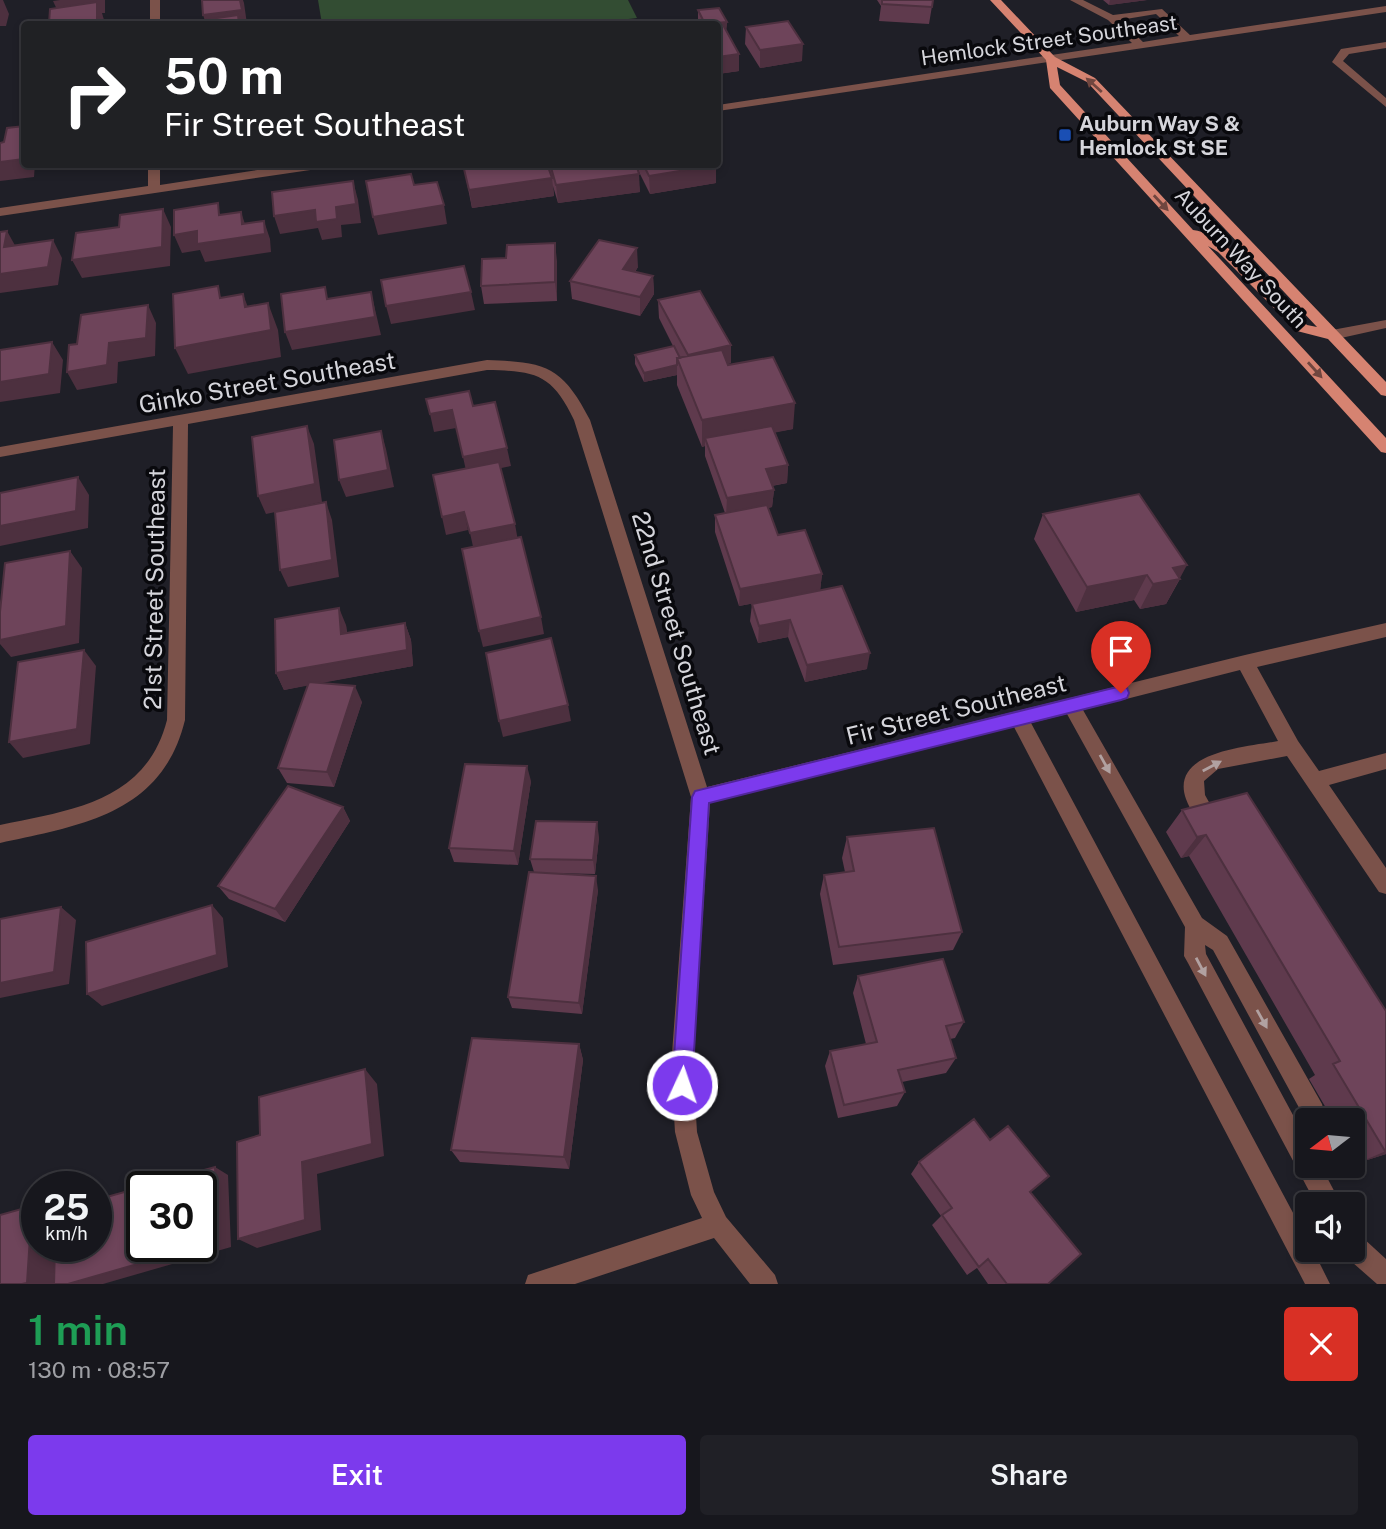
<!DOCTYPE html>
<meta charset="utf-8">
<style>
:root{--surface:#17171d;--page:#202026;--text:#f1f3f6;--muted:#9e9fa4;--line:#36363b;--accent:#7c3aed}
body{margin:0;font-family:"Public Sans",sans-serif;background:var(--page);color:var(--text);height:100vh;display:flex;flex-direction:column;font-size:26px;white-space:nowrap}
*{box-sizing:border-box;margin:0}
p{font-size:23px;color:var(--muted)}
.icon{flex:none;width:38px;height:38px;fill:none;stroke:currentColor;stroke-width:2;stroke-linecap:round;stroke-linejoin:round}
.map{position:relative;height:1284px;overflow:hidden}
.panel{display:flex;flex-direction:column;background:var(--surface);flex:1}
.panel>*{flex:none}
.banner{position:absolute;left:21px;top:21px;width:700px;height:147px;border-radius:7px;box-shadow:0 4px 10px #0003,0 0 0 2px var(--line);background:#202124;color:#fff;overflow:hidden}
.needle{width:46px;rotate:254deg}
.tools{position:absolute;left:1295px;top:1108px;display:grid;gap:14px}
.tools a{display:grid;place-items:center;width:70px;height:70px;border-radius:7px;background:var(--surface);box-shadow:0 4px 10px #0003,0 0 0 2px var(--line);font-size:35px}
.speed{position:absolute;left:21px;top:1171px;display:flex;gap:14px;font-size:35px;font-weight:700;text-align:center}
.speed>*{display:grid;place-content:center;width:91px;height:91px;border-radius:50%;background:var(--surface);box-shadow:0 4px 10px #0003,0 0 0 2px var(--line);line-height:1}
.speed small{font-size:18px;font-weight:400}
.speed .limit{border:4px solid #111;border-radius:10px;background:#fff;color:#111}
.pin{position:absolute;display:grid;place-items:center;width:60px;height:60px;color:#fff;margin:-72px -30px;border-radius:50% 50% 50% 0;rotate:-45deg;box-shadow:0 0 7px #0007}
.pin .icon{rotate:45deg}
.me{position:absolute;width:77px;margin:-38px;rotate:3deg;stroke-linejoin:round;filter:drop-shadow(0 0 5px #0008)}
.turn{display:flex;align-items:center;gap:24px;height:147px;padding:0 28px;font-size:32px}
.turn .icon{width:91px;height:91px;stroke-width:2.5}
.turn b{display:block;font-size:49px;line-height:60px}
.round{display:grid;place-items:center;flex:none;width:74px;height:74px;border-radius:7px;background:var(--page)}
.overview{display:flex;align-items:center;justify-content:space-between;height:119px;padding:0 28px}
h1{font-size:42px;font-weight:600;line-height:52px;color:#1e9e55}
.cta{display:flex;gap:14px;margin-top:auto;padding:14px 28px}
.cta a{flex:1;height:80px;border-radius:7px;background:var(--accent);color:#fff;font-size:28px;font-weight:600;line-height:80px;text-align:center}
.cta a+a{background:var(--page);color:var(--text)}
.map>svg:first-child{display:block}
</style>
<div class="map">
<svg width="1386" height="1284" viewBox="0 0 1386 1284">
<rect width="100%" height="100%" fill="#1f1f27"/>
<path fill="#334d33" d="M318,0H628L637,18L586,24H322Z"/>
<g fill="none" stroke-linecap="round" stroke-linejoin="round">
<path fill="#7b524a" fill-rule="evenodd" d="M150,0H160V24H150Z
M1070,0H1083L1113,15L1162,9L1190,35L1386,6V12L718,111V105L1132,43L1108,20ZM1156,14L1179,36L1143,42L1120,20Z
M1386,42V48L1349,54L1343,61L1386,98V107L1332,62L1341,49Z
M148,164H160V185L296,164H330L324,168L0,216V208L148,186Z
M1386,320V328L1332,340L1325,335L1332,330Z
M487,360C546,362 562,366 590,420L707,787L1245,655L1386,623V637L1257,667L1298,741L1319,771L1386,753V769L1329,785L1386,868V894L1379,892L1287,756L1218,769L1204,781L1205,795L1219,820L1216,826L1209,829C1199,825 1190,810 1186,799C1169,751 1248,747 1278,741L1240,670L1083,710L1202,918L1227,936L1322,1104L1326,1120H1307V1128L1303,1115L1213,950L1205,945L1206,954L1307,1141V1166H1321L1341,1204H1316L1188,963L1184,956L1185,927L1067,714L1031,723L1307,1239V1250H1313L1330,1284H1305L1014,727L710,803L693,1067L697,1132L714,1192L726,1217L775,1275L778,1284H750L714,1238L575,1284H525L528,1275L537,1272L702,1218L691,1195L675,1132L671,1067L691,797L574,420C552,374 536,371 487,370L188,424L185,720C162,814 82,825 0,843V825C71,810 146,802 167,720L173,426L0,457V447Z
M1353,1234L1362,1237L1386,1259V1284H1377L1344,1255L1342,1250H1353Z"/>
<path fill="#d68371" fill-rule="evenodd" d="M990,0H1001L1055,57L1095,78L1386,382V396L1381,395L1328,339L1297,331L1218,252L1208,246L1386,438V453L1381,452L1050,88L1046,60ZM1057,67L1087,82L1317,327L1307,325C1283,302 1224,232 1193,230L1060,85Z"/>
</g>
<path fill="#5f3a4d" d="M877,0H933L929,24L879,21L881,6Z
M1103,0H1147L1109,5Z
M719,8L727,22L726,31L739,54V71L718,74V24H700L698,19V10Z
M746,27L802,61L760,68L745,44Z
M549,164H636L640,192L558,203L553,186L554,196L472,208L464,169L550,172Z
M639,164L716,165V183L650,194L639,172Z
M557,261V301L484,304L481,286Z
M638,267L635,272L653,276L654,294L640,316L572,299L570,281Z
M658,300L731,363L727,364L793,429L775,432L788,465L787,483L772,486L774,490L772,507L768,508L778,535L822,574L820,591L867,669L805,682L788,637L758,643L750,621L752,604L781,598L739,606L715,532V515L725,513L705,456V446L702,447L677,385V375L644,382L635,364V355L673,346L659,318Z
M1043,514L1180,579L1166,604L1140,609L1134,600L1076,612L1034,539Z
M405,623L411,640L413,666L319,683L362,702L334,787L287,783L278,768L308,685L284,690L276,673L346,625L347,633Z
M531,781L518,865L454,862L449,848Z
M343,807L350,821L285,922L229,899L218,886Z
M1182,810L1386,1011V1154L1358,1163L1353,1154V1120H1333L1309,1079L1315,1075L1189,856L1181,858L1166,832Z
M599,837L595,874L549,873L598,890L582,1014L512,1008L508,997L534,872L530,859Z
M847,837L962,932L953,950L833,965L820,894L824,875L845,872L842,858Z
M858,976L964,1022L955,1038L950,1039L956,1058L946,1073L902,1082L905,1092L897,1106L838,1118L825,1066L830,1051L866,1044L853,993Z
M579,1044L583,1060L569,1169L460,1162L451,1150Z
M919,1162L1030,1192L1048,1284H988L977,1268L967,1275L932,1225L941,1216L911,1174Z"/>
<path fill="#4d303f" d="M0,0H3L9,14L6,26H0Z
M60,0H105V13H102L104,20V24H97L61,18L53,1Z
M240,0H243L244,3L247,24H206L203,15Z
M1110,0H1147L1109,5Z
M727,22L726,31L707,24Z
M803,44L802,61L760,68V50Z
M739,54V71L718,74V57Z
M24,159V164H35L34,177L0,181V162Z
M716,165V183L650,194L649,176Z
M639,174L640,192L558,203L556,185Z
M552,178L554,196L472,208L469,190Z
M353,181L358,200L361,223L341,225L342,237L322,240L318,228L280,234L274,216L336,207Z
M444,205L447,224L378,235L373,217Z
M163,209L171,227L170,266L82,278L72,260Z
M241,212L247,230L264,221L270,239L271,252L205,262L200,250L182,253L174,235L242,224Z
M7,231L17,249L4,247Z
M53,240L62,258L58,285L0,293V274Z
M555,243L557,261V301L555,282Z
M637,248L638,267L624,287L623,269Z
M653,276L654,294L640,316V297Z
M371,292L381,335L292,350L285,332Z
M471,292L475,310L391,324L386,306Z
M243,294L253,321L268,303L278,330L281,357L188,374L175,348L245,307Z
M148,305L156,323L155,356L118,362L117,383L77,390L67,372L109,343Z
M52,342L63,360L60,393L0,402V382Z
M731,345V363L688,373V355Z
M677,365V375L644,382V373Z
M795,403L793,429L708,446L705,438V446L702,447V420Z
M452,410L456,428L434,432L430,414Z
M307,426L314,444L322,502L266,514L258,496Z
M381,431L386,449L394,487L346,497L339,480Z
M507,448L511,466L467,475L463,457Z
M788,465L787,483L764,487L766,469Z
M78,477L89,495L88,528L0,546V526Z
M774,490L772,507L726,516L727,498Z
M326,502L332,520L339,577L288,587L280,570Z
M464,512L468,530L446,535L442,517Z
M515,524L518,541L474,551L470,533Z
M70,551L82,568L79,643L11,657L0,644V640Z
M1187,565L1166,604L1140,609L1153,584L1173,568Z
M822,574L820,591L739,606L740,589Z
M1147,575L1134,600L1076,612L1087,587Z
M339,608L346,625L348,651L341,634Z
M541,617L544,634L483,647L479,631Z
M790,620L788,637L758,643L759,626Z
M405,623L411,640L413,666L284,690L276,673Z
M84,650L96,666L90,744L23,758L9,742Z
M870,653L867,669L805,682L807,665Z
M355,686L362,702L334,787L327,772Z
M568,705L571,721L503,737L499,721Z
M527,766L531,781L518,865L514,851Z
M343,807L350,821L285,922L275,909Z
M597,822L599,837L595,874L593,860Z
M1206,835L1189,856L1181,858L1197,837Z
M596,876L598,890L582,1014L579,1003Z
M212,905L223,918L228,967L102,1006L87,994Z
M61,907L76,920L69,984L0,998V983Z
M579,1044L583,1060L569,1169L564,1157Z
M365,1069L377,1084L384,1156L317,1174L321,1230L257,1248L238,1239L302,1162Z
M1386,1151V1154L1358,1163Z
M215,1167L228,1175L231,1247L103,1284H68Z
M32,1206L37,1208V1246H56L54,1284H22Z"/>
<path fill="#6e445a" stroke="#4d303f" stroke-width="2" d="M202,0H240L242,10L203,15Z
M882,0H933L932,7L882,4Z
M97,2V24H49L50,9Z
M719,8L727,22L705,24L698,10Z
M238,15L239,24H203V20Z
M788,21L803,44L760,50L746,27Z
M722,23L739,54L718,57V24H710Z
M24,126V159L0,162V143L4,142L7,128Z
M497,164H547L552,178L469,190L464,169Z
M550,164H636L639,174L556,185Z
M643,164H716V165L649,176Z
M411,174L414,185L437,182L444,205L373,217L366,181Z
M353,181L356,204L336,207L337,219L316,222L315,210L274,216L272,192Z
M218,203L219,215L241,212L242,224L264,221L265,234L197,244V231L174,235V210Z
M163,209L162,247L72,260L76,233L119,227L120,215Z
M7,231L4,247L53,240L48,267L0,274V232Z
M599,240L637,248L623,269L653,276L640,297L570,281Z
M555,243V282L481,286L482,259L506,258L507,245Z
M464,266L471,292L386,306L381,280Z
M218,286L220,298L243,294L245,307L268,303L271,330L175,348L173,294Z
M325,287L327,299L371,292L375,317L285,332L281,294Z
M700,291L731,345L688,355L658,300Z
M148,305L146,338L109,343L107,365L67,372L69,345L77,344L81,315Z
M52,342L49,374L0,382V350Z
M674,346L680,358H677V365L644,373L635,355Z
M722,350L728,365L773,357L795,403L702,420L677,358Z
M469,391L473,406L495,402L507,448L463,457L452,410L430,414L426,399Z
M307,426L315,484L258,496L252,437Z
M772,426L788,465L766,469L774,490L727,498L705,438Z
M381,431L388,470L339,480L334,440Z
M499,462L515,524L470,533L464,512L442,517L433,475Z
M78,477L76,511L0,526V493Z
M1139,494L1187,565L1173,568L1180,579L1153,584L1147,575L1087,587L1043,514Z
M326,502L332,560L280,570L275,512Z
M767,505L778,535L805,530L822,574L740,589L715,515Z
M521,537L541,617L479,631L462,549Z
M70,551L66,626L0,640V612L5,563Z
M842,586L870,653L807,665L790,620L759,626L752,604Z
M339,608L341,634L405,623L407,650L276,673L275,619Z
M551,638L568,705L499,721L486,653Z
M84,650L77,729L9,742L18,662Z
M309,682L355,686L327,772L278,768Z
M465,764L527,766L514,851L449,848Z
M288,786L343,807L275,909L218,886Z
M1247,793L1386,1011V1151H1385L1333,1064L1340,1061L1206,835L1197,837L1182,810Z
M536,821L597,822L593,860L530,859Z
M934,828L962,932L839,947L824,875L854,871L847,837Z
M529,872L596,876L579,1003L508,997Z
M212,905L217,955L87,994L86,942Z
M61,907L54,972L0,983V919Z
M943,959L964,1022L946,1026L956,1058L898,1070L905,1092L844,1105L830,1051L877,1042L858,976Z
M472,1038L579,1044L564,1157L451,1150Z
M365,1069L372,1144L302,1162L305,1220L238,1239L237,1142L260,1135L259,1097Z
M974,1119L990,1140L1008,1126L1049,1176L1030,1192L1081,1254L1048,1284H1007L988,1259L979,1267L942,1215L952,1208L919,1162Z
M215,1167L218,1241L201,1246V1186H145Z
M142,1187V1246H200L68,1284H54L55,1246H96V1200Z
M32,1206L27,1283L22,1284H0V1215Z"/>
<defs><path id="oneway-solid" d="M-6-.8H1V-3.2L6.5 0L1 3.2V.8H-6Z" transform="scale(1.75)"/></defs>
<g fill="#70463f">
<use href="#oneway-solid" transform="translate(1094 85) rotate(-138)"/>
<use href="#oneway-solid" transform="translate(1161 203) rotate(47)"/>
<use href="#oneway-solid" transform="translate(1315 370) rotate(48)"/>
</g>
<g fill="#b1a1a1">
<use href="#oneway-solid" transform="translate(1105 764) rotate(61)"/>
<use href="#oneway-solid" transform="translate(1212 766) rotate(-28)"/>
<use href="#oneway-solid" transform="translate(1201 967) rotate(62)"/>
<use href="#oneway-solid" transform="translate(1262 1019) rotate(61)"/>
</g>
<path fill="#7c3aed" stroke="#51269a" stroke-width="2" d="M1121,686L1127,688L1129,693L1127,698L1121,700L709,803L692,1085L689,1092L682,1095L675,1092L672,1085L692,797L695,791Z"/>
<rect fill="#1a4fb4" stroke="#09090d" stroke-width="2.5" x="1058" y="128" width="14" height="14" rx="3.5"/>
<g text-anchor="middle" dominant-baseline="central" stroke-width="7" stroke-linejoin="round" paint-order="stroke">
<g font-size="21" fill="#d5d5db" stroke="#09090d">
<text transform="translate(1049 40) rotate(-8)">Hemlock Street Southeast</text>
<text transform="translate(1241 258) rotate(47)">Auburn Way South</text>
</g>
<g font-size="21" font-weight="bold" fill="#d5d5db" stroke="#09090d" text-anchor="start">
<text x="1079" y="123">Auburn Way S &amp;<tspan x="1079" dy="24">Hemlock St SE</tspan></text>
</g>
<g font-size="24" fill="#d5d5db" stroke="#09090d">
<text transform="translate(267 382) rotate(-10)">Ginko Street Southeast</text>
<text transform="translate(154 589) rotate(-89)">21st Street Southeast</text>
<text transform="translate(677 633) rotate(73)">22nd Street Southeast</text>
<text transform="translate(956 709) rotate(-14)">Fir Street Southeast</text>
</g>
</g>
</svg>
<div class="tools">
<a><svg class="needle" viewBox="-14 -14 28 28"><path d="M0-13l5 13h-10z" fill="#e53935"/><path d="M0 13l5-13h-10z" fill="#9e9fa4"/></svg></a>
<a><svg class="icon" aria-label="sound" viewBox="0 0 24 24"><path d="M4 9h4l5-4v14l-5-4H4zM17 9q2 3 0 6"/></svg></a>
</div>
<div class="speed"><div>25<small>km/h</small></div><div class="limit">30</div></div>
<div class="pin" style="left:1121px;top:693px;background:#d93025"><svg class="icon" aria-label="arrive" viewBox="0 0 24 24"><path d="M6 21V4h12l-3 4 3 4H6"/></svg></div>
<svg class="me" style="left:682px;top:1085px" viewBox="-20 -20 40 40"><circle r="17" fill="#7c3aed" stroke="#fff" stroke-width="3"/><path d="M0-11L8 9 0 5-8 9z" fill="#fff"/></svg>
<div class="banner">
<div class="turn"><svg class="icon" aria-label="right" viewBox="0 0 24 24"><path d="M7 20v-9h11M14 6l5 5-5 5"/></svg><div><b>50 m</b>Fir Street Southeast</div></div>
</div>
</div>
<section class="panel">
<div class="overview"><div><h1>1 min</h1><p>130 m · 08:57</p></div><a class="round" style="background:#d93025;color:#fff"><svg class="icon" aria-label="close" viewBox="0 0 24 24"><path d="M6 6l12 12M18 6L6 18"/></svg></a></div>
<div class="cta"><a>Exit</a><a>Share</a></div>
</section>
